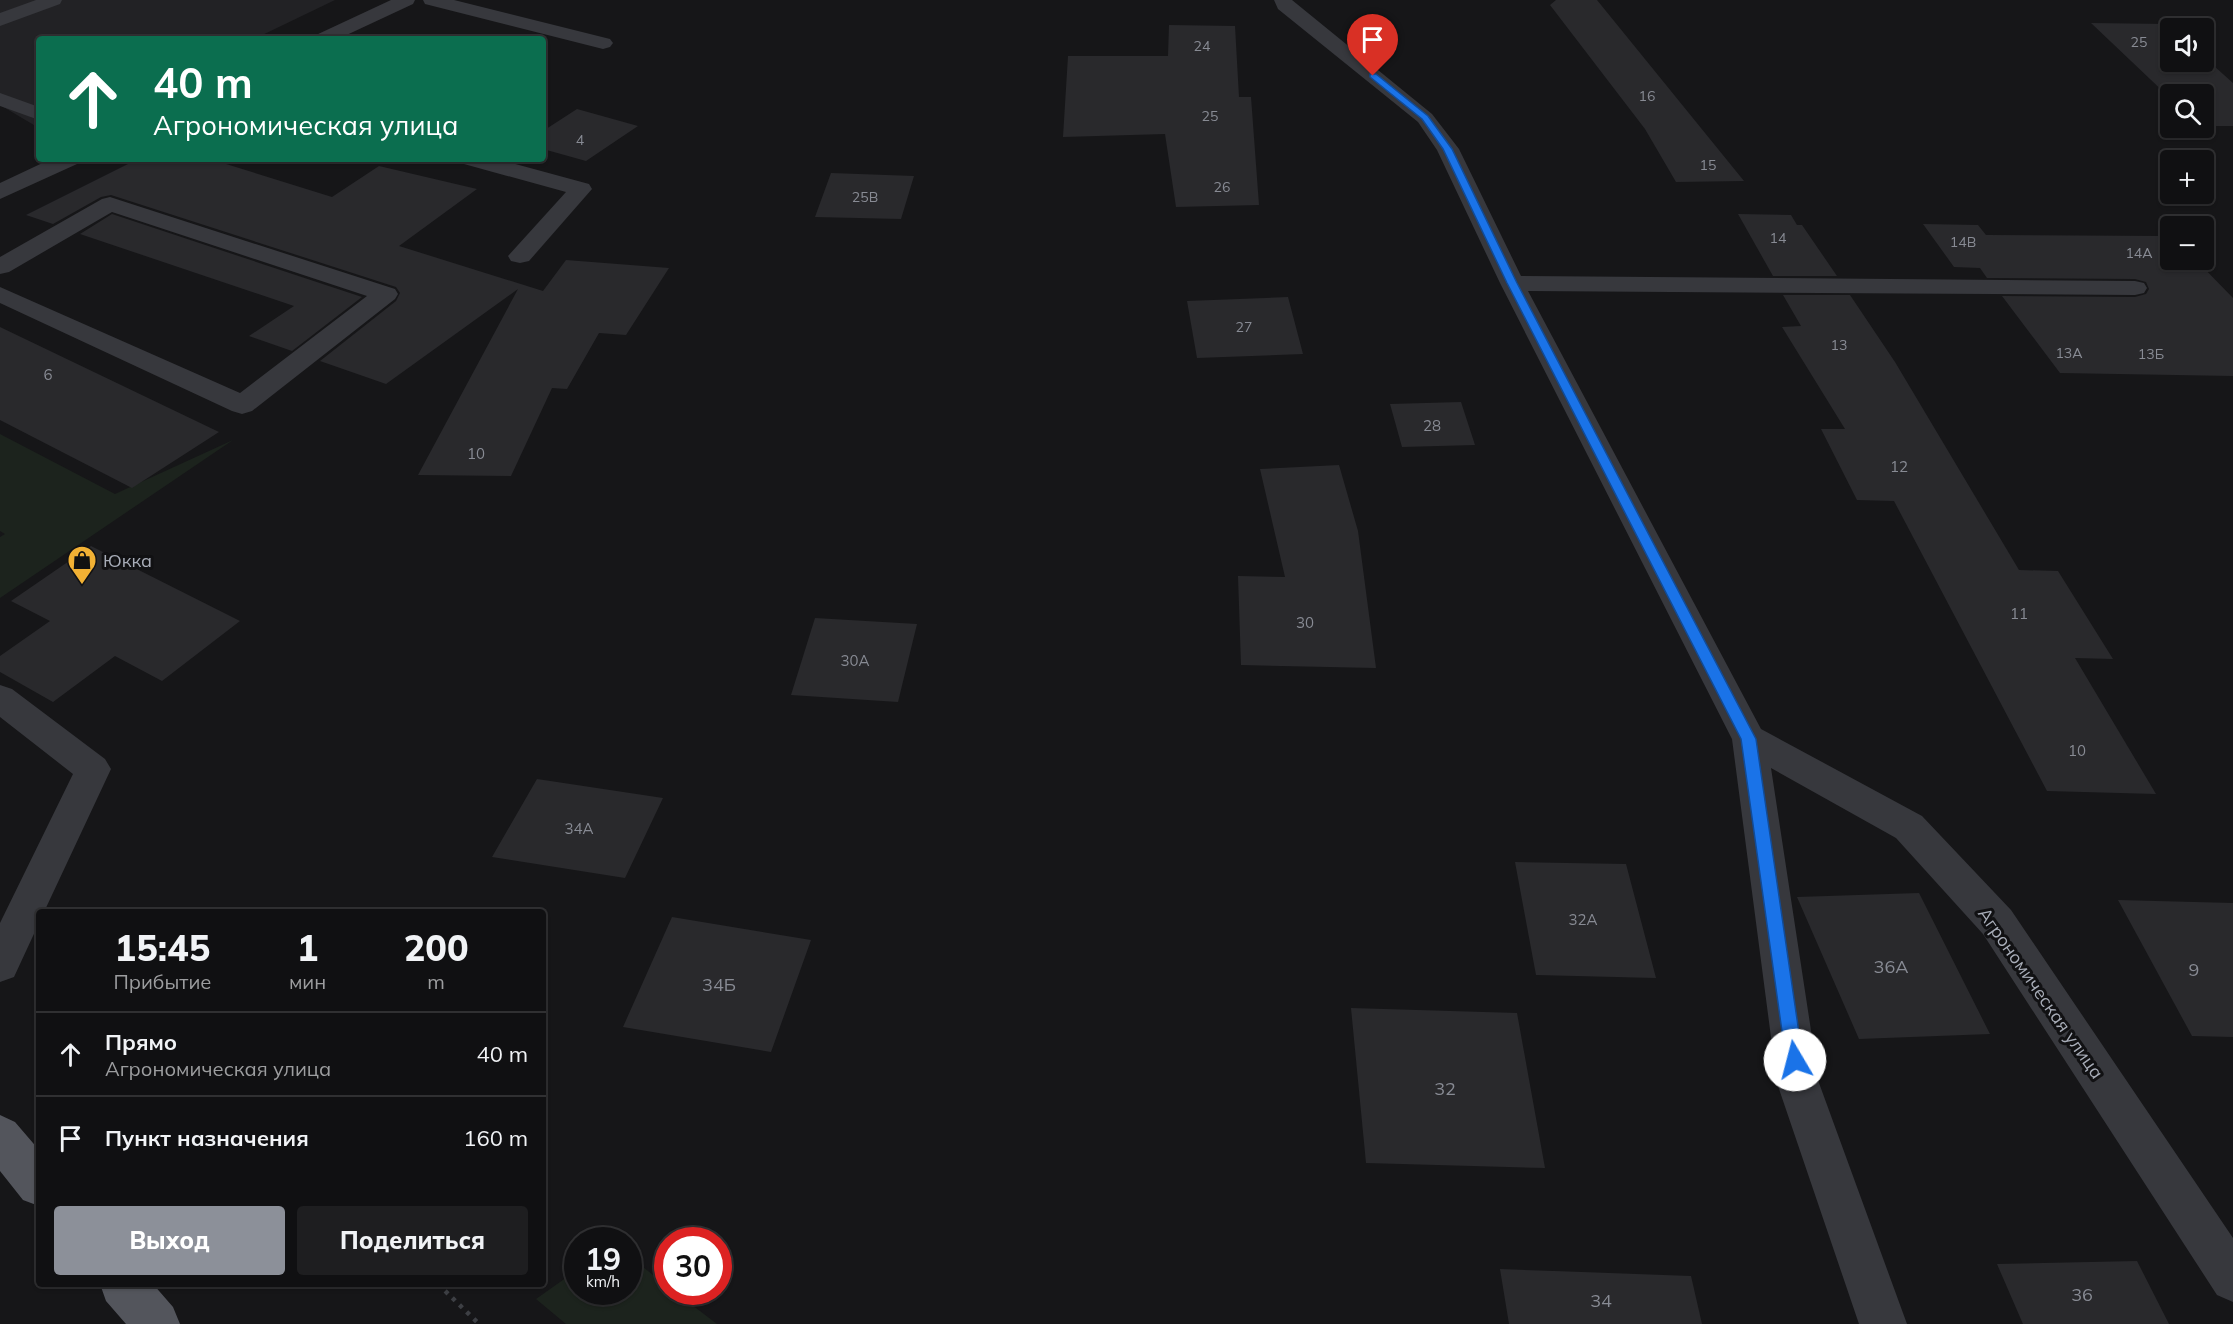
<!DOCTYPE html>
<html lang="ru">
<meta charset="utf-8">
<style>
:root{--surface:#101012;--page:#1e1e20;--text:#f1f3f6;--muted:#9c9d9f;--line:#303032;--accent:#8c9099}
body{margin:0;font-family:Mulish,sans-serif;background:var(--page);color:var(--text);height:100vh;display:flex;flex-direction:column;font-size:22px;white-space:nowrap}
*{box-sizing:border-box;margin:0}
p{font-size:20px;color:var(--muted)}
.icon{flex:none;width:33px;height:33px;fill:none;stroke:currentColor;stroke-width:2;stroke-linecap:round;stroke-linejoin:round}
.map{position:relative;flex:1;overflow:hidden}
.details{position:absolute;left:36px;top:909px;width:510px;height:378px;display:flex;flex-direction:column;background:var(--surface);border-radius:6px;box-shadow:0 2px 4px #0004,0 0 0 2px var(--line)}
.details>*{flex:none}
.hud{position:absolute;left:36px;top:36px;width:510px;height:126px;border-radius:6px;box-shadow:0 2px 4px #0004,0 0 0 2px var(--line);background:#0b6e4f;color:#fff;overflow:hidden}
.buttons{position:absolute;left:2160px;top:18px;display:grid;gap:12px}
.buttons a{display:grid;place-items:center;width:54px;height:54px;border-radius:6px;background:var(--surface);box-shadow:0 2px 4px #0004,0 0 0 2px var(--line);font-size:30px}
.speed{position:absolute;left:564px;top:1227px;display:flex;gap:12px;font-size:30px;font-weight:700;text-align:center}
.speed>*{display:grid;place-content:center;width:78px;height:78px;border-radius:50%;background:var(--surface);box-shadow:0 2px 4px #0004,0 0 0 2px var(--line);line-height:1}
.speed small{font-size:15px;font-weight:400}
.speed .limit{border:9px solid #d22;background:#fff;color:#111}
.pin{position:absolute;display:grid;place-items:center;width:51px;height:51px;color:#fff;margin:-62px -26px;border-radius:50% 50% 50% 0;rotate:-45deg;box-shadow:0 0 6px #0007}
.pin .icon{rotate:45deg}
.me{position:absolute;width:66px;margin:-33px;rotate:352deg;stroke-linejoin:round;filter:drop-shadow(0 0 4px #0008)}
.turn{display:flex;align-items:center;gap:21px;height:126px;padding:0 18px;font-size:27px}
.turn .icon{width:78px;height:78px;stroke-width:2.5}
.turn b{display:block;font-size:42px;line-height:51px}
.eta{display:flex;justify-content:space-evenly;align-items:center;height:102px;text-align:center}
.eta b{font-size:36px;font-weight:800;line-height:42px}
.cta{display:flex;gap:12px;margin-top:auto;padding:12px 18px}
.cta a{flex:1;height:69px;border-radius:6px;background:var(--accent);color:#fff;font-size:24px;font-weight:800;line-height:69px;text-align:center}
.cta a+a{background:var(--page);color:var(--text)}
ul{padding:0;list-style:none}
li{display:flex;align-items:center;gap:18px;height:84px;padding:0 18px;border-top:2px solid var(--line)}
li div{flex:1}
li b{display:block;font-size:22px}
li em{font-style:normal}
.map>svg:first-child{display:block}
</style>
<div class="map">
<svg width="2233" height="1324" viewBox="0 0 2233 1324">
<rect width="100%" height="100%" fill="#161618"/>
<path fill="#222225" d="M0,0H335L254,39H39V128L0,105Z"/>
<path fill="#1c231d" d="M0,434L115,494L233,440L0,598V537L5,534L0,531Z
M629,1256L667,1286L668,1292H675L717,1324H566L536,1299L577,1270L578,1292H628Z"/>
<path fill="#29292c" d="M1556,0H1597L1744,181L1676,182L1645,129L1550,5Z
M2091,23L2166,24L2171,28L2170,62H2204V57L2233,83V126H2204V94H2170V98Z
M1169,25L1235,26L1239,97H1251L1259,205L1176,207L1165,134L1063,137L1068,56H1168Z
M577,109L638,126L586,161L543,149V131Z
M144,159H210L332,197L379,166L477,189L399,246L543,291L566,260L669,268L626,335L599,333L567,389L552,388L511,476L418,475L518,289L386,384L320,361L396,301L400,293L396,287L111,195L101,197L53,224L26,215L132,162L135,164Z
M831,173L914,176L901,219L815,217Z
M112,214L362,297L292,351L249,336L294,306L80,234Z
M1738,214L1791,215L1797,225H1802L1837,276H1773Z
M1923,224L1978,225L1986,235L2162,236L2170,246V260H2196L2233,298V376L2060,373L2002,296L2135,297L2146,294L2149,289L2146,282L2135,279L1987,278L1980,268L1954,267Z
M1783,295H1850L1895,362L2019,570L2058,571L2113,659L2075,658L2156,794L2047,791L1894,501L1857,500L1821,429H1845L1782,327L1801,326Z
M1288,297L1303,354L1197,358L1187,301Z
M0,327L219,432L132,488L0,420Z
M1461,402L1475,445L1402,447L1390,404Z
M1339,465L1358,531L1376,668L1241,665L1238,576L1285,577L1260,469Z
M91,546L240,621L162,681L115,656L53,702L0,672V656L50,621L11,601Z
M815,618L917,624L898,702L791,695Z
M537,779L663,798L625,878L492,857Z
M1515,862L1626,864L1656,978L1536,975Z
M1919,893L1990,1034L1859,1039L1797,897Z
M2118,900L2233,903V1037L2192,1036Z
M672,917L811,940L771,1052L623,1027Z
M1351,1008L1517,1013L1545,1168L1366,1163Z
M2137,1261L2169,1324H2023L1997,1264Z
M1500,1269L1691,1276L1702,1324H1509Z"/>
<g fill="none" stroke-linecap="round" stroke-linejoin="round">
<path stroke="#3d3f44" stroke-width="4.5" stroke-dasharray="4 6" stroke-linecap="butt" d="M438,1284L479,1324"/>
<path fill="#37383d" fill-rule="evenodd" d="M36,0H62L60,4L0,26V13Z
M391,0H415L413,4L338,39H313L316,35Z
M423,0H454L610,39L613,43L610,47L603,49L425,4Z
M1274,0H1292L1432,114L1459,149L1521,276L2135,281L2144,283L2147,288L2144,293L2135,295L1528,291L1761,729L1922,816L2011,910L2233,1238V1302L2217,1295L1983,934L1896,838L1771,768L1819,1083L1907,1324H1859L1777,1083L1732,739L1500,283L1437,150L1418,122L1278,9Z
M0,93L39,107V120L0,106Z
M51,159H80L77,164L0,199V183Z
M461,159H497L589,184L592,189L529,261L520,263L511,261L508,256L566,192L464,164Z
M110,197L395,289L398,294L395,299L252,411L242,414L232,411L0,303V287L240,393L367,296L112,212L9,272L0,274V257L102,199Z
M0,685L12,689L105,759L111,769L44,912H39V923L14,977L0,982V923L73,774L0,717Z"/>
<path fill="#53555c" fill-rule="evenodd" d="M0,1115L15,1122L39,1150V1206L23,1200L0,1171Z
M100,1284H153L173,1307L180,1324H126L106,1301Z"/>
</g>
<path fill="#1a73e8" stroke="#114b97" stroke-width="1.5" d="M1370,74H1376L1428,116L1452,149L1517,283L1756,739L1803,1060L1801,1066L1795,1068L1789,1066L1786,1060L1741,739L1507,283L1443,149L1422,119L1370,77Z"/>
<defs>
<g id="shop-pin" transform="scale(1.5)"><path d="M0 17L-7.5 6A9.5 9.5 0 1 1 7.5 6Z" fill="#f2b134" stroke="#111113"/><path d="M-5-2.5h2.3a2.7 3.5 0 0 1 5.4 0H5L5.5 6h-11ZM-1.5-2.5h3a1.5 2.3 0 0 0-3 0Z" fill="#111"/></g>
</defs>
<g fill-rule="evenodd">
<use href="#shop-pin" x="82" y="560"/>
</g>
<g text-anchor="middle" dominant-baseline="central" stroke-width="6" stroke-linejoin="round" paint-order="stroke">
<g font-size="14" fill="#888b94">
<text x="2139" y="42">25</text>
<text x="1202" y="46">24</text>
<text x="1647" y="96">16</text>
<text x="1210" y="116">25</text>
<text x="580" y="140">4</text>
<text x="1708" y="165">15</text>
<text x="1222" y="187">26</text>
<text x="865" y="197">25В</text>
<text x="1778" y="238">14</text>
<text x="1963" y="242">14В</text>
<text x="2139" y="253">14А</text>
<text x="1244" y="327">27</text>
<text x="1839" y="345">13</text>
<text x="2069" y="353">13А</text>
<text x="2151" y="354">13Б</text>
</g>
<g font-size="15" fill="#888b94">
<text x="48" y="374">6</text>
<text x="1432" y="425">28</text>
<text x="476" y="453">10</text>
<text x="1899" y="466">12</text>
<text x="2019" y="613">11</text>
<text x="1305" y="622">30</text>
<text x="855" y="660">30А</text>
<text x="2077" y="750">10</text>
<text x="579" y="828">34А</text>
<text x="1583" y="919">32А</text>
</g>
<g font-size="18" fill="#a8adb8" stroke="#111113" text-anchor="start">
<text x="103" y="560">Юкка</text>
</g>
<g font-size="18" fill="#888b94">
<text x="1891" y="966">36А</text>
<text x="2194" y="969">9</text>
<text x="719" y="984">34Б</text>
<text x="1445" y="1088">32</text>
<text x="2082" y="1294">36</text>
<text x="1601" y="1300">34</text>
</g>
<g font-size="18" fill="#a8adb8" stroke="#111113">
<text transform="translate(2041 993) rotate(55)">Агрономическая улица</text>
</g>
</g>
</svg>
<div class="buttons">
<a><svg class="icon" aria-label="sound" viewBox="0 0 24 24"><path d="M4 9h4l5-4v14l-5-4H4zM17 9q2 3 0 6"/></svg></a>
<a><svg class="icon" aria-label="search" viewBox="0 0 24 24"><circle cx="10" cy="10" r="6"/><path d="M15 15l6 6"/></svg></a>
<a>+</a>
<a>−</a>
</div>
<div class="speed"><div>19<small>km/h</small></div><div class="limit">30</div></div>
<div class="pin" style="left:1373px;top:76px;background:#d93025"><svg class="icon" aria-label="arrive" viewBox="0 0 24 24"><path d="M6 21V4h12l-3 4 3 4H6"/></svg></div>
<svg class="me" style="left:1795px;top:1060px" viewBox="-20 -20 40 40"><circle r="19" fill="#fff"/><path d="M0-13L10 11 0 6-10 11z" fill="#1a73e8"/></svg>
<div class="hud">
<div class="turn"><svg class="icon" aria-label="ahead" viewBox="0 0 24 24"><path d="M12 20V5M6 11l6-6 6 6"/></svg><div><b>40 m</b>Агрономическая улица</div></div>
</div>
<section class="details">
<div class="eta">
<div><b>15:45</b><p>Прибытие</p></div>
<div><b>1</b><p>мин</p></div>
<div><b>200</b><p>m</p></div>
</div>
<ul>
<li><svg class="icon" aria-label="ahead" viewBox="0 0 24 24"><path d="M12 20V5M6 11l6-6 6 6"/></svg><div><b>Прямо</b><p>Агрономическая улица</p></div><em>40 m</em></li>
<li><svg class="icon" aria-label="arrive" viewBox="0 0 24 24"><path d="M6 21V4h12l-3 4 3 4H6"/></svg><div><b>Пункт назначения</b></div><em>160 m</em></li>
</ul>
<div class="cta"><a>Выход</a><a>Поделиться</a></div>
</section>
</div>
